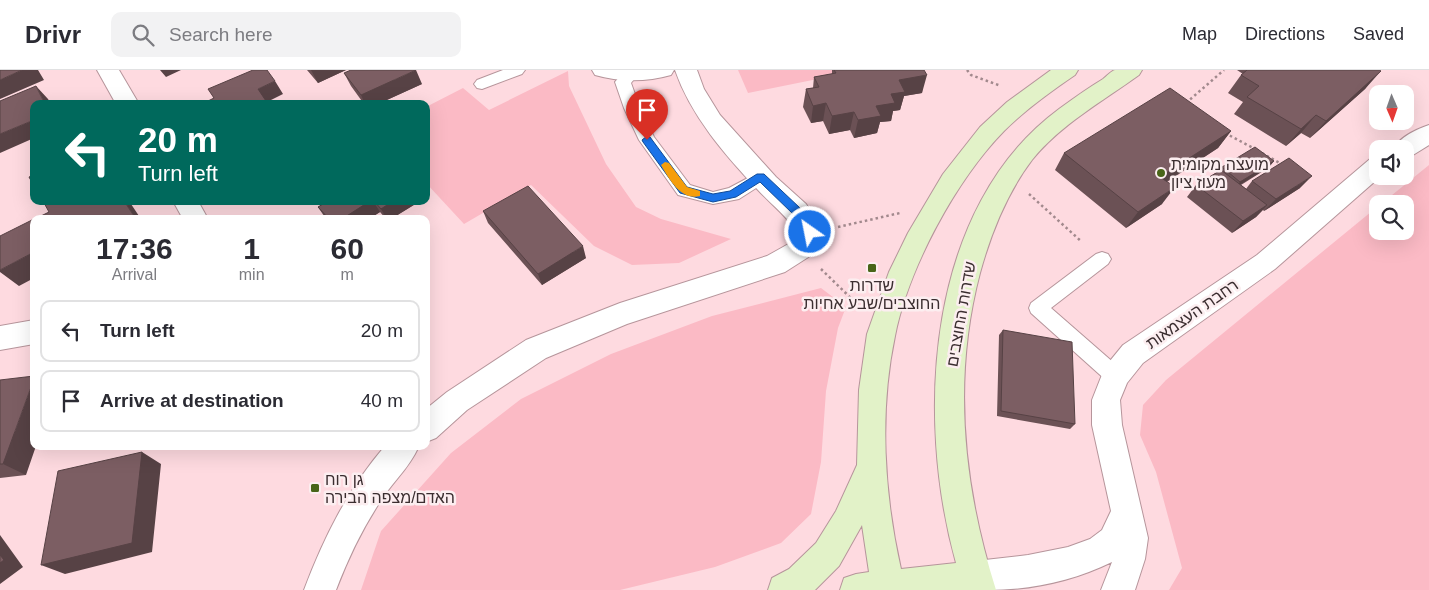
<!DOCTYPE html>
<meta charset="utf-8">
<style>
:root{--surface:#fff;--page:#f2f2f3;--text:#2b2b33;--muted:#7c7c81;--line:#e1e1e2}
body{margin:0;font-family:Helvetica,"Noto Sans Hebrew",sans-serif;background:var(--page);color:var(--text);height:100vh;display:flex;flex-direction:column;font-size:19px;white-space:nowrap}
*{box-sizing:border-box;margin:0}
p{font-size:16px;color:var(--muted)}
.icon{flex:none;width:28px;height:28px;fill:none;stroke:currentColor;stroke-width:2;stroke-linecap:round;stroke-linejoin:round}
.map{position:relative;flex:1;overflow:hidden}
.sheet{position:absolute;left:30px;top:145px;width:400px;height:235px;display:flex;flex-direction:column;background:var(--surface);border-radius:10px;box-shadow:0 5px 20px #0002}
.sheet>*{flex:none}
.banner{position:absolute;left:30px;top:30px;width:400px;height:105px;border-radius:10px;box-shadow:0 5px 20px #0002;background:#00695c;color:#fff;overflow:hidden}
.needle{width:32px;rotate:178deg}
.buttons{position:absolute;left:1369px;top:15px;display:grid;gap:10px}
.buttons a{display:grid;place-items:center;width:45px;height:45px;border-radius:10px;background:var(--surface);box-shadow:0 5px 20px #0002;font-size:25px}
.pin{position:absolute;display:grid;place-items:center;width:42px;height:42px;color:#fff;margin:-51px -21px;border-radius:50% 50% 50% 0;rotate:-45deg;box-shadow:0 0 5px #0007}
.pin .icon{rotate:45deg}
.me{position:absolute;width:55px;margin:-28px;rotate:327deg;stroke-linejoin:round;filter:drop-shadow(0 0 4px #0008)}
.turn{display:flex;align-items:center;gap:18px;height:105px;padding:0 25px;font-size:22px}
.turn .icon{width:65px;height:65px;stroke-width:2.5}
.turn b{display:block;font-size:35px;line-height:42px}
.eta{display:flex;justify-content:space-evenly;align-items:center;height:85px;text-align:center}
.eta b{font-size:30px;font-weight:800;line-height:35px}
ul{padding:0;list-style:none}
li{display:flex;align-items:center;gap:15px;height:62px;margin:0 10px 8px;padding:0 15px;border:2px solid var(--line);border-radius:10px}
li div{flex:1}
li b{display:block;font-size:19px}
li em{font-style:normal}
header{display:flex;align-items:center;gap:30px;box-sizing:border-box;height:70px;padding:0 25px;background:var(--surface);border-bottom:1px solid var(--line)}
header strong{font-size:24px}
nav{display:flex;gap:28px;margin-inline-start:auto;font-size:18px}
.search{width:350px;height:45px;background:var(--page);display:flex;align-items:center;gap:12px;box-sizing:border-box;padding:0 18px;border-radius:10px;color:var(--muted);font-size:19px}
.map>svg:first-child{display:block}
</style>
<header>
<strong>Drivr</strong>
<div class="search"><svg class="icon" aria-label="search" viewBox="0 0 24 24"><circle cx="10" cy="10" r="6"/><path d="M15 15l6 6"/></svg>Search here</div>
<nav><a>Map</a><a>Directions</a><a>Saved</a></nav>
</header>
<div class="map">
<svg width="1429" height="520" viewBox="0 0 1429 520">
<rect width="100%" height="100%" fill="#fedae0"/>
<path fill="#fbbac5" d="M738,0H856L857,1L748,23Z
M568,1L569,16L606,94L636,137L661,149L731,169L679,193L632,195L594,176L531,115L464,154L426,113V37L463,18L489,40Z
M1429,95V520H1169L1182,498L1156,402L1140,365L1143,335L1166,310L1377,137L1378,161H1405V134H1381Z
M821,218L846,237L838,258L826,321L821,392L811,444L781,473L715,497L620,520H361L381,461L451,383L521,329L611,284L712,246Z"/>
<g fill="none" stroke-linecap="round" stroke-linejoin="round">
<g stroke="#b6959b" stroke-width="2">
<path id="service" d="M503,0H525L522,4L482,19L477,18L474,14L477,10Z
M625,0H637L639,3L631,13L640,38L654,67L690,115L713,122L729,118L761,101L767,103L769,107L767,111L739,129L713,134L678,125L639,70L624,38L615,12Z
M1102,182L1108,184L1111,189L1108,194L1051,238L1122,300L1125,306L1122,312L1115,315L1108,312L1031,243L1029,238L1031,233L1096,184Z"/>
</g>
<g stroke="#b6959b" stroke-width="2">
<path id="minor" d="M592,0H674L671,5C647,12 619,12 595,5Z
M675,0H697L704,19L720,45L776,107L806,134L823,162L810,186L785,202L627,254L546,288L467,340L436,368L426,372V339L447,322L526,270L620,233L767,186L792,172L797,162C786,145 772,135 758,120C725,85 691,46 675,0Z
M1429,55V75L1413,85L1405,88V79H1393C1400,67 1417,59 1429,55Z
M1378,86V106H1381L1275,199L1143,293L1127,313L1120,330L1122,355L1148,468L1145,489L1135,520H1101L1112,492C1073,511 1031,520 988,520C980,520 971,520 964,519L960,507L964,495L976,491L1028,485L1068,477L1090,469L1102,460L1111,441L1092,355V330L1105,297L1123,275L1257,185L1370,89Z
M34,250V274L0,280V256Z"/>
</g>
<g stroke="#b6959b" stroke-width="2">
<path id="tertiary" d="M97,0H119L139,34H116Z
M173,131H198L208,149H183Z
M385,376H417L418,378C410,396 395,410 384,426C364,455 349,486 336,520H304C324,467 348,419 385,376Z"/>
</g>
<g stroke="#b6959b" stroke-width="2">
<path id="secondary" d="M1051,0H1078L1075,5C1050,22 1025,40 1004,61C956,110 908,199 895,266C879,342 884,424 901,499L956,493C915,346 926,137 1059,39C1074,28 1088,18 1103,9C1107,6 1111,1 1115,0C1123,0 1134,0 1142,0L1139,5C1103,31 1060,55 1032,90C1007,123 991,163 980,203C952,309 963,416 996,520H840L844,508L856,504L869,502L862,455L839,496L815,520H768L772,508L789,499L816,473L836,441L857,395L859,320L867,264L889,202L908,163L943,104L980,57L1007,32Z"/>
</g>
<path stroke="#a2898d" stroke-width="2.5" stroke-dasharray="2.5 3" stroke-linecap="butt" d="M967,0L971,5L1001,16
M1186,33L1224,0
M1225,63L1255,79
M1262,83L1283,95
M1029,124L1082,172
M838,157L900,143
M821,199L857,234"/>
<path stroke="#a2898d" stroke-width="3" stroke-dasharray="2.5 4.5" stroke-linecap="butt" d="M856,233L859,236"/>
<use href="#service" fill="#fff" fill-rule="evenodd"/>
<use href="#minor" fill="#fff" fill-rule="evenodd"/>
<use href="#tertiary" fill="#fff" fill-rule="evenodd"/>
<use href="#secondary" fill="#e2f2c8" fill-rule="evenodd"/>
</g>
<path fill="#6b5155" d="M307,0H346L318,13Z
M832,0H924L922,23L904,26L900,40L893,41L891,51L880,52L877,63L854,68L850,60L829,64L823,51L811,53L803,37L806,19L813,18L814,7L832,4Z
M1237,0H1379L1365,19L1310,68L1301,63L1286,76L1234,44L1243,32L1228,23L1241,5L1243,4Z
M344,3L422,14L378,34H364L351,16Z
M1231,61L1218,78L1167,112L1162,134L1126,158L1055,100L1064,83Z
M1274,91L1268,98L1241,115L1246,119L1252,111L1300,118L1264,141L1263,140L1256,147L1232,163L1187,127L1196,115L1219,101L1222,97Z
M328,131H416L417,133L391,149H386L380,142L369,149H326L318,137Z
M483,141L586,188L542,215L488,153Z
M1003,260L1075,354L1070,359L997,346L999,265Z
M0,310L26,405L0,408Z"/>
<path fill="#574245" d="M22,0H38L44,10L0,29V10Z
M160,0H181L166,7Z
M311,0H346L318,13Z
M416,0L422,14L378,34H365L361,25Z
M1381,1L1365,19L1310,68L1326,51Z
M927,5L922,23L904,26L900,40L893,41L891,51L880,52L877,63L854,68L858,50L891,24L899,10Z
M275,11L283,24L267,32L268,34H259L258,19Z
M36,16L48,29L51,34H45Z
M826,33L823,51L811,53L813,36Z
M854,42L850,60L829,64L832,46Z
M1316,45L1301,63L1286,76L1301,59Z
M34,50V68L0,83V64Z
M1231,61L1218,78L1148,123L1160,107Z
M1274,91L1268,98L1234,118L1240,112Z
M1312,106L1300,118L1264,141L1276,129Z
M1175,117L1162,134L1126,158L1138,142Z
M124,131H129L141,149H136Z
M370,131H373L380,142L369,149H342Z
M393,131H416L417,133L391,149H387L381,139Z
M1267,135L1256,147L1232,163L1243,151Z
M583,176L586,188L542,215L538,204Z
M34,182V208L19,216L0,202V200Z
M34,309V376H36L26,405L3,394Z
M142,382L161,394L152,482L65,504L41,495Z
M0,465L23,497L0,514Z"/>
<path fill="#7c5e63" stroke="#574245" d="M0,0H22L0,10Z
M253,0H267L275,11L258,19L266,31L259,34H202L214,28L208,19Z
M351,0H416L361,25L344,3Z
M834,0H924L927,5L899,10L905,22L891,24L895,33L876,36L881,46L858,50L854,42L832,46L826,33L813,36L806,19L819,17L814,7L836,3Z
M1247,0H1379L1381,1L1326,51L1316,45L1301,59L1247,27L1259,16L1241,5Z
M36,16L45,34H34V50L0,64V31Z
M1170,18L1231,61L1160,107L1175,117L1138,142L1064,83Z
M1255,77L1274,91L1240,112L1222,97Z
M1289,88L1312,106L1276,129L1252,111Z
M1221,100L1267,135L1243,151L1196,115Z
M34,105V116L29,107Z
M528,116L583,176L538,204L483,141Z
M43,131H124L136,149H35L49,142Z
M328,131H370L342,149H329L318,137Z
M374,131H393L381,139Z
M34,149V182L0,200V166Z
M1003,260L1072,272L1075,354L1001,341Z
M34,306V309L3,394H0V310Z
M142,382L132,473L41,495L58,401Z
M0,485L4,490L0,493Z"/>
<path fill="#1a73e8" stroke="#114b97" d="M647,66L650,67L687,117L713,124L730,121L757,104H764L800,138L816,162L814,165H807L793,144L760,112L736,127L713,132L680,123L643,72L642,70Z"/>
<path fill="#f59e0b" d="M665,92L669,93L687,117L700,121V126C681,131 669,109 661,95Z"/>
<g fill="#486518" stroke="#fceef0" stroke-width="2">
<circle cx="1161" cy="103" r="5"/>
<rect x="867" y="193" width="10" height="10" rx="2.5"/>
<rect x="310" y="413" width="10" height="10" rx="2.5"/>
</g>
<g text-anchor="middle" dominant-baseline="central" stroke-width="5" stroke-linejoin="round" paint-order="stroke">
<g font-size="16" fill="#3b2e30" stroke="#fceef0" text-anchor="start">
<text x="1171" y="94">מועצה מקומית<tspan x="1171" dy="18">מעוז ציון</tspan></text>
<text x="872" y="215" text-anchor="middle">שדרות<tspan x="872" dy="18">החוצבים/שבע אחיות</tspan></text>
<text x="325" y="409">גן רוח<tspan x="325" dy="18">האדם/מצפה הבירה</tspan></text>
</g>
<g font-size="16" fill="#3b2e30" stroke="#fceef0">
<text transform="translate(961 244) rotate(-80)">שדרות החוצבים</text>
<text transform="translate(1192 244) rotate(-35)">רחבת העצמאות</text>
</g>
</g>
</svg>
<div class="buttons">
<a><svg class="needle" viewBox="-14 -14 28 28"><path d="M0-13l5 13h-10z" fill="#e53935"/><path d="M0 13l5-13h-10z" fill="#7c7c81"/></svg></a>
<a><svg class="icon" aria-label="sound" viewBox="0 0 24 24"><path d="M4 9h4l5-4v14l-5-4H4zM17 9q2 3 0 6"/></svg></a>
<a><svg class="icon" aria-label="search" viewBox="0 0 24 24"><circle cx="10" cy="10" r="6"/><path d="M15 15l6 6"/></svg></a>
</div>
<div class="pin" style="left:647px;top:70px;background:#d93025"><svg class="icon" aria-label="arrive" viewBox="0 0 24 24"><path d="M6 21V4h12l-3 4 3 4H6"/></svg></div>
<svg class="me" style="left:810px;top:162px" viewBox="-20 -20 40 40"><circle r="17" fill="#1a73e8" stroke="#fff" stroke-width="3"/><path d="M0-11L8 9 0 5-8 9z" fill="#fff"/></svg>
<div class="banner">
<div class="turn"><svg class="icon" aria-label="left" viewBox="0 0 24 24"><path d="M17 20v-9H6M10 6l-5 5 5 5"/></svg><div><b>20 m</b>Turn left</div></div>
</div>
<section class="sheet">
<div class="eta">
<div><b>17:36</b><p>Arrival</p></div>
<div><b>1</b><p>min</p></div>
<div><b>60</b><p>m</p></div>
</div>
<ul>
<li><svg class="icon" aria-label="left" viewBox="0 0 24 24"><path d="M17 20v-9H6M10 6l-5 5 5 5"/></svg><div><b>Turn left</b></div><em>20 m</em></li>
<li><svg class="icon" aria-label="arrive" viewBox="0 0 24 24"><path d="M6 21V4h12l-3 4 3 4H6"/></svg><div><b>Arrive at destination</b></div><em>40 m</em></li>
</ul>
</section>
</div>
